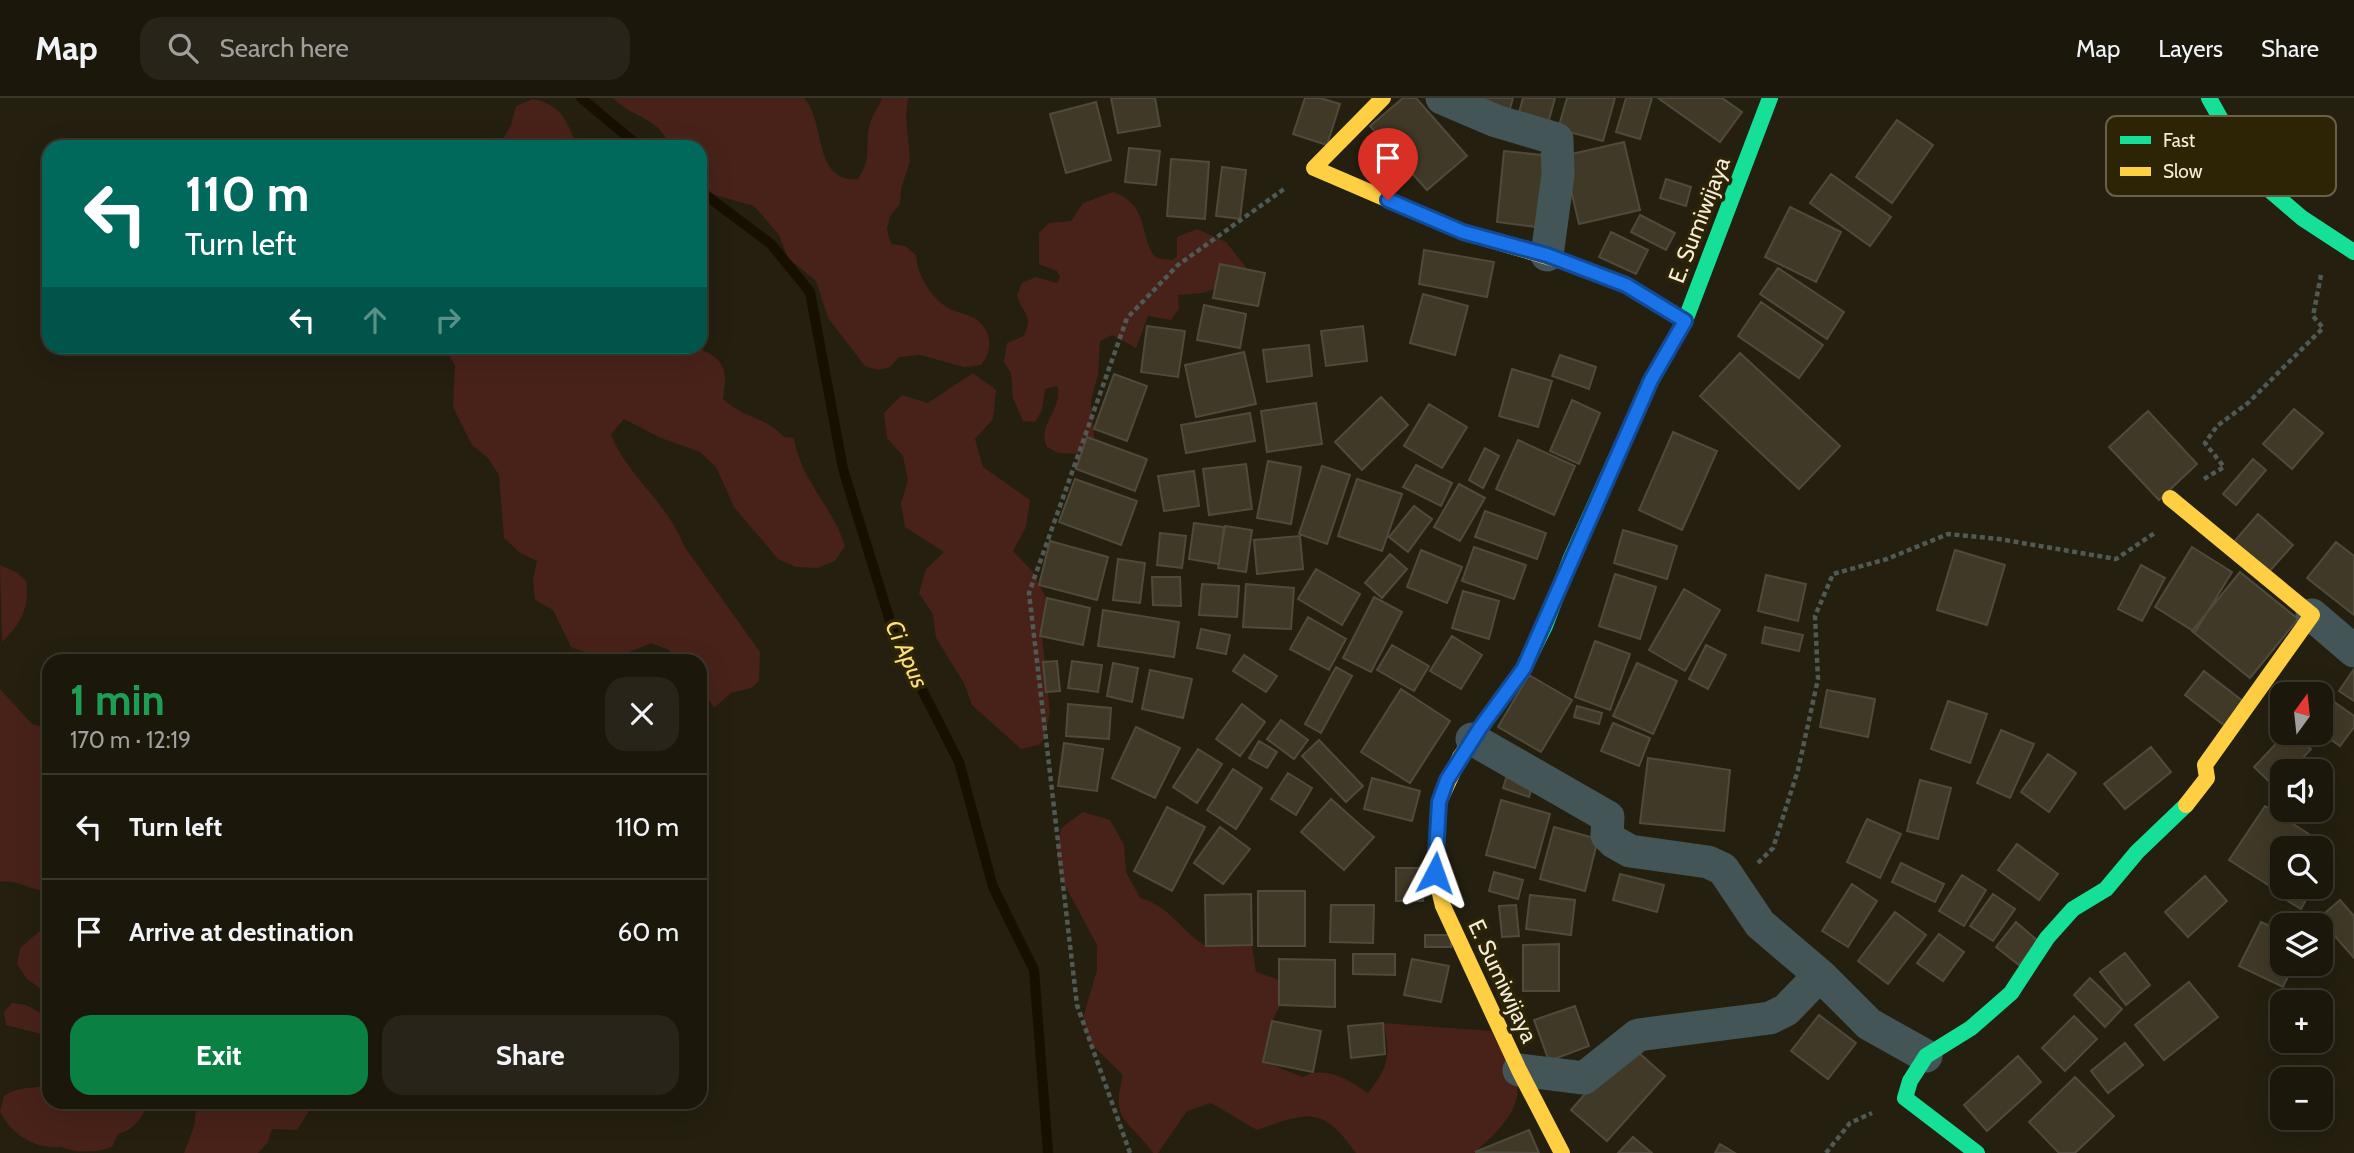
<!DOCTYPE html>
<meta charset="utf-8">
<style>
:root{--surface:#1b170b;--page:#282419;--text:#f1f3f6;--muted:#a09f9d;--line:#39362c;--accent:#0b8043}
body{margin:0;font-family:Cabin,sans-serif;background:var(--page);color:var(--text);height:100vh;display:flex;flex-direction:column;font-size:26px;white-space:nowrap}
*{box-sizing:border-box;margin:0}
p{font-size:23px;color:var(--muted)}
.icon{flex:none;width:38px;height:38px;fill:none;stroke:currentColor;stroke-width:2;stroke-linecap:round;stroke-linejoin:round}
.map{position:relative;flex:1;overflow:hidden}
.drawer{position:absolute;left:42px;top:556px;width:665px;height:455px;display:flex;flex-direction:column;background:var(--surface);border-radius:21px;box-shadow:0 7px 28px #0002,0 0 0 2px var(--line)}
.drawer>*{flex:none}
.top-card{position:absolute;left:42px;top:42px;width:665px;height:214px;border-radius:21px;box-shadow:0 7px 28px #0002,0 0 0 2px var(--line);background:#00695c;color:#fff;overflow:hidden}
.needle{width:46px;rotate:15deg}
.buttons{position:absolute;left:2270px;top:584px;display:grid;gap:14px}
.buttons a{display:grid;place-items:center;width:63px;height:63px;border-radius:14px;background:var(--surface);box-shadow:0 7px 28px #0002,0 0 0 2px var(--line);font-size:35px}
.pin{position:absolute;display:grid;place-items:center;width:60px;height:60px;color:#fff;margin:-72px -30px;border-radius:50% 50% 50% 0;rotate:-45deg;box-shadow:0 0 7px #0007}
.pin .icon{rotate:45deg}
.me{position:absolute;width:77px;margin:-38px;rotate:4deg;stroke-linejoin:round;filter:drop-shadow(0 0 5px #0008)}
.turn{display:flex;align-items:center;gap:24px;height:147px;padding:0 28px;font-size:32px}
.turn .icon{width:91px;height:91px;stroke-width:2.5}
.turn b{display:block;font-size:49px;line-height:60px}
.lanes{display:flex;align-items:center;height:66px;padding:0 28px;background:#0003;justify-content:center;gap:35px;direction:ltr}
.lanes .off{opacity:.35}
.round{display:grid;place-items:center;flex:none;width:74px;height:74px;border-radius:21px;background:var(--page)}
.headline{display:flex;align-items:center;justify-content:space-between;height:119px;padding:0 28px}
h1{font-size:42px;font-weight:700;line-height:52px;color:#1e9e55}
.cta{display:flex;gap:14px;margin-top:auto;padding:14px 28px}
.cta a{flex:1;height:80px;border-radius:21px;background:var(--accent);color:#fff;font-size:28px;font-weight:700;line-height:80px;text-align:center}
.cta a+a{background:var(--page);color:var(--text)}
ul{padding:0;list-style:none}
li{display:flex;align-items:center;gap:21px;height:105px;padding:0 28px;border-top:2px solid var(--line)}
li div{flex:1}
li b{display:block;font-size:26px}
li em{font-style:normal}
header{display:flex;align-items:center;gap:42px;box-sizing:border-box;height:98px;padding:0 35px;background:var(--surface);border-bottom:2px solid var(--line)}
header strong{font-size:33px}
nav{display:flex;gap:38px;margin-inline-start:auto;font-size:24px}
.search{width:490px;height:63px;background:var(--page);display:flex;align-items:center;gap:18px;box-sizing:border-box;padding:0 24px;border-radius:21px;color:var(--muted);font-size:26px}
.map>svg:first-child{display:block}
</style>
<header>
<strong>Map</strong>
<div class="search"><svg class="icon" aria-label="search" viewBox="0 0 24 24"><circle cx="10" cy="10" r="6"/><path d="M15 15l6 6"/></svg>Search here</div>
<nav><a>Map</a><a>Layers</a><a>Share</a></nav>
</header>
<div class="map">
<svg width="2354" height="1055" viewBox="0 0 2354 1055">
<rect width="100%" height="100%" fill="#241f0f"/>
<path fill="#482219" d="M613,0H804C827,26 812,84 858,81C873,59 864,48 870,26C872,16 879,10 882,0H908L906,18L910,63L901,91L900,106L890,118L887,131L891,146L905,148L916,157C917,176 929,196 945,208C952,213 962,215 970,218C991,227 995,251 981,267L964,269L920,257L899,259L890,269L878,272L865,268L828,220L816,183L788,160L779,137L754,108L715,97L700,86V49H671C657,17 633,21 613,0Z
M533,1C564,8 565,22 578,49H499L511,27L516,8Z
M1113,94C1151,106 1139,145 1157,160L1173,162L1177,158V139L1197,131L1226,144L1246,169L1240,182L1203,195L1178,197L1179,211L1171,222L1148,218L1136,250L1112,237L1100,243L1098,276L1091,303L1095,348L1085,356L1058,355L1047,349C1036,327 1064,311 1057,288L1045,291L1042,312L1035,324L1023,323L1013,300L1011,275L1004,264L1007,245L1024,238C1034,215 1022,216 1017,197L1022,185L1036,179L1057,185L1060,179L1057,173L1039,166V135L1049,125L1071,123L1083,105Z
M445,249H695C725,260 728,271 723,301C744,321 765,318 784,339L794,340C800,381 833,409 845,448L835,463L817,470L796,469L778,461L734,409L716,369L700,354L661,340L624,321L611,336C626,377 666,402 684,448L760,554L759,583L751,590L731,595L714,610L700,585V564L679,563L669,552L651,545C617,560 606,563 571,549L553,512L535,502L533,482L537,463L519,454L504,440L499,377L488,360L472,347L453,309L455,268Z
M973,275L996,292L993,321L975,341L983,369L1030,402L1026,429L1013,453L1033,474L1046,500L1041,528L1050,614L1044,641L1039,647L1021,651L972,607L964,585L936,540L933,516L919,495L926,471L944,454L905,429L901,406L908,382L903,358L887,340L884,315L902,297L928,305Z
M0,467L16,474L26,483C30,508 21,527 2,544Z
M0,591L32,626L49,631V793C31,794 20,781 0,784Z
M1083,714L1110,722L1124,747L1126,774L1140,800C1172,809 1180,833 1206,848L1244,841L1252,847L1256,874L1291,886L1272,923L1282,939L1264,964L1303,979C1325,967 1349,982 1368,995C1389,968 1391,957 1383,925L1491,933C1499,949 1511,965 1516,982C1525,1011 1492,1039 1474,1055H1356C1322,1007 1308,1014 1257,1032L1211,1005L1187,1013L1158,1055H1153C1129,1020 1110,1026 1123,977L1088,943L1083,920L1097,872V847L1060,778L1057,754L1061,730Z
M49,825V897L27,881L17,866L20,850Z
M12,905L26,907L49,919V938L6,927L4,914Z
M49,985V1004L152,1005C139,1018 139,1030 118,1036L112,1049C96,1055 75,1055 61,1049C35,1051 11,1037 0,1013L4,998C22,986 35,993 49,985Z
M197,1005V1004L314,1005L297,1032L272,1031L268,1044L258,1055H184L194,1029Z"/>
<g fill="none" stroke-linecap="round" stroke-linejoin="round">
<path stroke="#171001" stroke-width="10" d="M581,0L640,49
M700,93L771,146L810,194L843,371L895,539L959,664L993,789L1034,872L1048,1055"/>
</g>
<path fill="#403927" stroke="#4f4a3c" stroke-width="2" d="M1111,0H1155L1160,28L1118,35Z
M1305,0H1320L1340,6L1327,47L1293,36Z
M1403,0H1416L1467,58L1427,92L1370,28Z
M1482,0H1513L1507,21Z
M1523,0H1555L1546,33L1516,25Z
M1567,0H1615L1603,43L1558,31Z
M1626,0H1652L1640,41L1616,34Z
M1658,0H1722L1742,14L1720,44Z
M1096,4L1111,62L1066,75L1050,16Z
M1897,22L1933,47L1892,105L1856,79Z
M1624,44L1640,112L1579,126L1563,58Z
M1129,50L1160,53L1156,87L1125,84Z
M1504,53L1551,58L1544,130L1497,124Z
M1171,61L1209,64L1205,121L1167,118Z
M1222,69L1246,72L1240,121L1216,118Z
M1831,76L1891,119L1870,148L1810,105Z
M1666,81L1691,89L1686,108L1660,100Z
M1790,109L1841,134L1816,184L1765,159Z
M1640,117L1675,135L1666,152L1631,134Z
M1611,134L1648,152L1636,176L1599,159Z
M1424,152L1494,164L1487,199L1419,186Z
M1220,166L1265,175L1258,208L1213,200Z
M1778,170L1844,214L1827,241L1760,196Z
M1423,196L1468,208L1455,257L1410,245Z
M1761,204L1823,247L1799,280L1738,238Z
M1204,207L1246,216L1240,250L1197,242Z
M1147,228L1185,233L1178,279L1141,274Z
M1363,228L1367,263L1326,268L1321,233Z
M1309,247L1312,278L1267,284L1263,252Z
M1244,254L1256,306L1196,319L1185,267Z
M1740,255L1840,348L1799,391L1700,298Z
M1560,257L1596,269L1589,291L1552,278Z
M1512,271L1552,283L1538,329L1499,318Z
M1114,276L1147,288L1127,343L1094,331Z
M1381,299L1408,327L1362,372L1335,344Z
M1572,302L1600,315L1579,366L1550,353Z
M1316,305L1322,346L1267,354L1261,313Z
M1429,306L1467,329L1442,370L1404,348Z
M2294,311L2323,335L2292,371L2263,346Z
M2148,313L2197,366L2159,402L2109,349Z
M1250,315L1255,343L1186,355L1181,327Z
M1673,334L1717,353L1682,432L1639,412Z
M1087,339L1147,361L1135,393L1076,371Z
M1518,342L1575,368L1554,417L1496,391Z
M1485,350L1499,358L1483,390L1469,382Z
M2253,361L2266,372L2236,407L2223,396Z
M1268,363L1301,369L1291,426L1257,420Z
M1246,366L1252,411L1209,417L1203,371Z
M1416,367L1452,385L1441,408L1403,389Z
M1322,368L1350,377L1327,446L1299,436Z
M1194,373L1199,408L1164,413L1158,378Z
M1075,381L1137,403L1121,447L1059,424Z
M1357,381L1402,396L1382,453L1338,438Z
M1459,386L1485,400L1460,443L1434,429Z
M1414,408L1432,421L1408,454L1389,439Z
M1485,413L1546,435L1537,461L1475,439Z
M2258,416L2293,447L2267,476L2233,445Z
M1194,425L1224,429L1219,466L1189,461Z
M1225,428L1252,432L1246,474L1218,470Z
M1623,432L1677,448L1667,481L1614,465Z
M1160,435L1186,438L1182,470L1157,467Z
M1300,438L1303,471L1257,476L1254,442Z
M1050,443L1108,459L1097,502L1039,487Z
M2336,444L2354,458V517L2307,480Z
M1474,449L1526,467L1514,501L1462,483Z
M2192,449L2232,474L2195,534L2155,509Z
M1421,452L1462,469L1447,505L1407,489Z
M1955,452L2005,467L1987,527L1937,512Z
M1390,456L1407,471L1382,500L1365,485Z
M1118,461L1145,465L1140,505L1113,502Z
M2141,467L2165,480L2142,523L2118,511Z
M1316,471L1360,496L1342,527L1298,501Z
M2240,474L2298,521L2250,580L2192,533Z
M1615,476L1656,489L1640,541L1599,528Z
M1766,477L1806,486L1798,523L1758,513Z
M1152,479H1180L1181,508L1153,507Z
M1202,486L1239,488L1237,519L1199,517Z
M1246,486L1294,490L1291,531L1243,529Z
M1684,491L1720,512L1685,573L1649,552Z
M1463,493L1499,503L1489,541L1452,530Z
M1374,499L1402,514L1371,574L1343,560Z
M1047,500L1090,510L1083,547L1040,538Z
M1103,512L1179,524L1174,559L1098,548Z
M1308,519L1346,541L1329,572L1290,551Z
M1765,529L1803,537L1799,553L1762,545Z
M1201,531L1230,537L1226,556L1197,550Z
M1452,538L1482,557L1461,591L1430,573Z
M1595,543L1630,556L1610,612L1575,599Z
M1392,547L1429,568L1414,593L1377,572Z
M1706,547L1726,557L1708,591L1689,581Z
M1244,557L1277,578L1266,594L1233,573Z
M1057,563L1060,593L1046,594L1043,564Z
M1072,563L1102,567L1098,594L1068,590Z
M1113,565L1138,570L1132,604L1107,598Z
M1637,565L1677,583L1653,636L1613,618Z
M1336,569L1352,578L1321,635L1305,626Z
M2354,571V603L2339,593Z
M1150,572L1192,581L1183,620L1142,611Z
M2204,573L2244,604L2225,628L2185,597Z
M1529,577L1572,602L1541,654L1498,629Z
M1401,591L1450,623L1410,685L1361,654Z
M1827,592L1875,601L1868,639L1820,629Z
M2323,596L2354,618V629L2340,648L2320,634Z
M1948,603L1987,616L1970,665L1931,651Z
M1068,606L1111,610L1109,641L1066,638Z
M1242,606L1265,624L1240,658L1216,641Z
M1577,608L1602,615L1599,626L1574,619Z
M1281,622L1308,642L1294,661L1267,641Z
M1613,625L1650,640L1639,668L1601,653Z
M1136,629L1180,650L1155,700L1112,680Z
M2001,632L2034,646L2010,700L1977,685Z
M2286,635H2294L2311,651L2290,674H2282V682L2275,689L2254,669Z
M1319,642L1363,688L1346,704L1302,658Z
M1259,643L1277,654L1267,670L1249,660Z
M1064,645L1103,651L1097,693L1058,688Z
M2151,649L2171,674L2125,711L2104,686Z
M1198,651L1222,666L1197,705L1173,689Z
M2048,656L2076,675L2049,714L2021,694Z
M1648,660L1730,672L1724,733L1640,725Z
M1233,671L1262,690L1236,731L1207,712Z
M1508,674L1534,683L1529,699L1503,690Z
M1288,675L1312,690L1296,717L1271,701Z
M1372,680L1420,693L1412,723L1364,711Z
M1920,682L1951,690L1938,741L1907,733Z
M1331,701L1374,739L1344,772L1301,734Z
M1501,702L1550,716L1535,770L1486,757Z
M2265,708L2312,738L2304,751H2282V783L2276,792L2229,762Z
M1167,709L1205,729L1172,793L1134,773Z
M1867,721L1901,736L1880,780L1847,764Z
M1220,729L1250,751L1223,786L1194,765Z
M1554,729L1598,741L1585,793L1540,781Z
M2017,746L2058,776L2039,802L1998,772Z
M1901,765L1944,786L1935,804L1892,784Z
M1396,770H1422L1423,803H1396Z
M1494,774L1523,782L1518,801L1489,793Z
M1620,776L1664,787L1657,814L1613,802Z
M1962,777L1986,792L1964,828L1939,813Z
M2205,778L2227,803L2188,839L2165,814Z
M1852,786L1877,803L1848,849L1822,833Z
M2283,789H2313L2301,811L2278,797Z
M1258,793H1305V848H1258Z
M1251,796L1252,847L1206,848L1205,797Z
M1993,796L2015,811L1993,843L1970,828Z
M1530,797L1575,802L1571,837L1526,831Z
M2340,802L2354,818V860L2319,820Z
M1331,807H1374L1373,845L1330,844Z
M1516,807L1519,838L1502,839L1499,808Z
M1895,814L1926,837L1888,886L1858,863Z
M2016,824L2038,843L2019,867L1996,849Z
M2261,824L2282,834V866H2294L2283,889L2239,868Z
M1939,836L1964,854L1943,883L1917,865Z
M1425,837H1451V849H1425Z
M1559,846V893H1523V847Z
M2125,855L2150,887L2126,907L2100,874Z
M1353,856H1395V877L1353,876Z
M1279,861L1335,862V909L1279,907Z
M1412,861L1449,868L1441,904L1404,897Z
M2090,880L2122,911L2105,929L2074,897Z
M2189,884L2218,919L2164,962L2135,927Z
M1575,908L1589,948L1549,963L1534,922Z
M1819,917L1856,945L1828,981L1791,953Z
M2074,918L2097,941L2065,973L2042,950Z
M1272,923L1321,933L1313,974L1263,964Z
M1383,925L1385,956L1351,960L1348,928Z
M2125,945L2143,967L2108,995L2091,973Z
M1629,946L1665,978L1607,1043L1571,1012Z
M2018,958L2041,984L1987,1033L1964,1007Z
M2075,979L2114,1018L2075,1055H2059L2029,1024Z
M1529,1032L1539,1055L1475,1054Z
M1633,1039L1652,1055H1618Z
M1720,1046L1735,1055H1715Z"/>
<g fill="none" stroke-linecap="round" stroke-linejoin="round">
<path stroke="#4f5a56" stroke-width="4.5" stroke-dasharray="5 3.5" stroke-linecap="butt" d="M2204,381L2224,369L2205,345L2217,328L2248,305L2323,230L2313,218L2321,177
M1758,765L1773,750L1798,672L1818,581L1815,518L1833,476L1887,461L1948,436L1999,441L2116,461L2156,434
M1130,1055L1077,907L1029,495L1127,220L1178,167L1284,91
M1826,1055L1850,1025L1872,1015"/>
<path stroke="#435556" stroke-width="33" d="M1442,0L1496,23L1557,41L1558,77L1547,157
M2312,517L2354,553
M1472,641L1608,719L1607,737L1614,744L1630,753L1708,764L1723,771L1760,826L1820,877L1869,926L1926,958
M1519,972L1584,980L1638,937L1770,920L1786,912L1820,877"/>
<path stroke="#16e098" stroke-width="16" d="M2209,0L2252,77L2302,120L2354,154
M1565,164L1626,187L1685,223
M1492,614L1524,570L1545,528L1570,462L1651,282L1685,223L1770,0
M1977,1055L1905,1000L1910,983L1926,958L1971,930L2011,895L2047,840L2073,811L2106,791L2137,754L2186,707"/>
<path stroke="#ffcf43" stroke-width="16" d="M1383,0L1314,70L1463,134L1565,164
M2170,400L2312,517L2205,667L2207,680L2186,707
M1492,614L1460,659L1439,704L1435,775L1443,808L1519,972L1562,1055"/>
</g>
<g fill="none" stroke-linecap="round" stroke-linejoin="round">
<g stroke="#114b97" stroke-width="18">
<path id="route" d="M1388,102L1463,134L1547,157L1626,187L1685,223L1651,282L1524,570L1480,630L1447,682L1439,704L1435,775"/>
</g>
<use href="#route" stroke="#1a73e8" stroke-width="12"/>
</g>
<g text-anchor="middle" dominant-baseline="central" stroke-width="7" stroke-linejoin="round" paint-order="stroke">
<g font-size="23" fill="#f4edd8" stroke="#2d2406">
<text transform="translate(1699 122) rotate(-69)">E. Sumiwijaya</text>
<text transform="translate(1503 883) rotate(65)">E. Sumiwijaya</text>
</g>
<g font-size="24" font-style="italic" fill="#fcde7a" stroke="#2d2406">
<text transform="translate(907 556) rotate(66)">Ci Apus</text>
</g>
</g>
<rect x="2106" y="18" width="230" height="80" rx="10" fill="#2d2406" stroke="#696045" stroke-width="2"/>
<rect x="2120" y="38" width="31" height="8" fill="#16e098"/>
<rect x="2120" y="69" width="31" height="9" fill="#ffcf43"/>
<g font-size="19" fill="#f4edd8">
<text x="2163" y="49">Fast</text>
<text x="2163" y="80">Slow</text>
</g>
</svg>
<div class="buttons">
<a><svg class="needle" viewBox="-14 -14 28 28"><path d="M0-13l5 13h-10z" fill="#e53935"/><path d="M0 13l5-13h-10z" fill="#a09f9d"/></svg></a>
<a><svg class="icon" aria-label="sound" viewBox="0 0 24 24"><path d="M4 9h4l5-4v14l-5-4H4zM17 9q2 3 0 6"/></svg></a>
<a><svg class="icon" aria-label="search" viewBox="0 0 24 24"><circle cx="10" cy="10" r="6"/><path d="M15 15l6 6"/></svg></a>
<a><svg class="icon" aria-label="layers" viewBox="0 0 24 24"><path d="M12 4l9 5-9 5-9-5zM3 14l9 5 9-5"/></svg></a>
<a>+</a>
<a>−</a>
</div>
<div class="pin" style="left:1388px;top:102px;background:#d93025"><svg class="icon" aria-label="arrive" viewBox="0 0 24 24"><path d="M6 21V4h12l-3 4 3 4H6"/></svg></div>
<svg class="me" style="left:1435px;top:775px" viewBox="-20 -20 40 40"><path d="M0-17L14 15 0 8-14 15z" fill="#1a73e8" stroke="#fff" stroke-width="4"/></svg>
<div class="top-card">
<div class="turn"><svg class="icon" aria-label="left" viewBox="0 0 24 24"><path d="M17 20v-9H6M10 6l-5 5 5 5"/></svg><div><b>110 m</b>Turn left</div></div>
<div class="lanes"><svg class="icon" aria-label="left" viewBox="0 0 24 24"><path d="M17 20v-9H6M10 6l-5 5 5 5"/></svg><svg class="icon off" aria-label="ahead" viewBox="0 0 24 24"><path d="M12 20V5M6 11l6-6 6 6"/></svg><svg class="icon off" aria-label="right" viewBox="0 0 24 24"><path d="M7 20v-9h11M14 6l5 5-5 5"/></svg></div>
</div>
<section class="drawer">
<div class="headline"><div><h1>1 min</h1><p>170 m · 12:19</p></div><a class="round"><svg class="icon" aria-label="close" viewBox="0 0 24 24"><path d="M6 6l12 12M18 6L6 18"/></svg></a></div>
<ul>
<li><svg class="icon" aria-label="left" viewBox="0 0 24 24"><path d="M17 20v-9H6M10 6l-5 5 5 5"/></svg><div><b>Turn left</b></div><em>110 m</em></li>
<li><svg class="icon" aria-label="arrive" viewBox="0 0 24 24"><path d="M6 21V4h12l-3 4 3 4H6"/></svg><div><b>Arrive at destination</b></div><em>60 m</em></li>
</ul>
<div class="cta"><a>Exit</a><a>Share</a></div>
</section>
</div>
